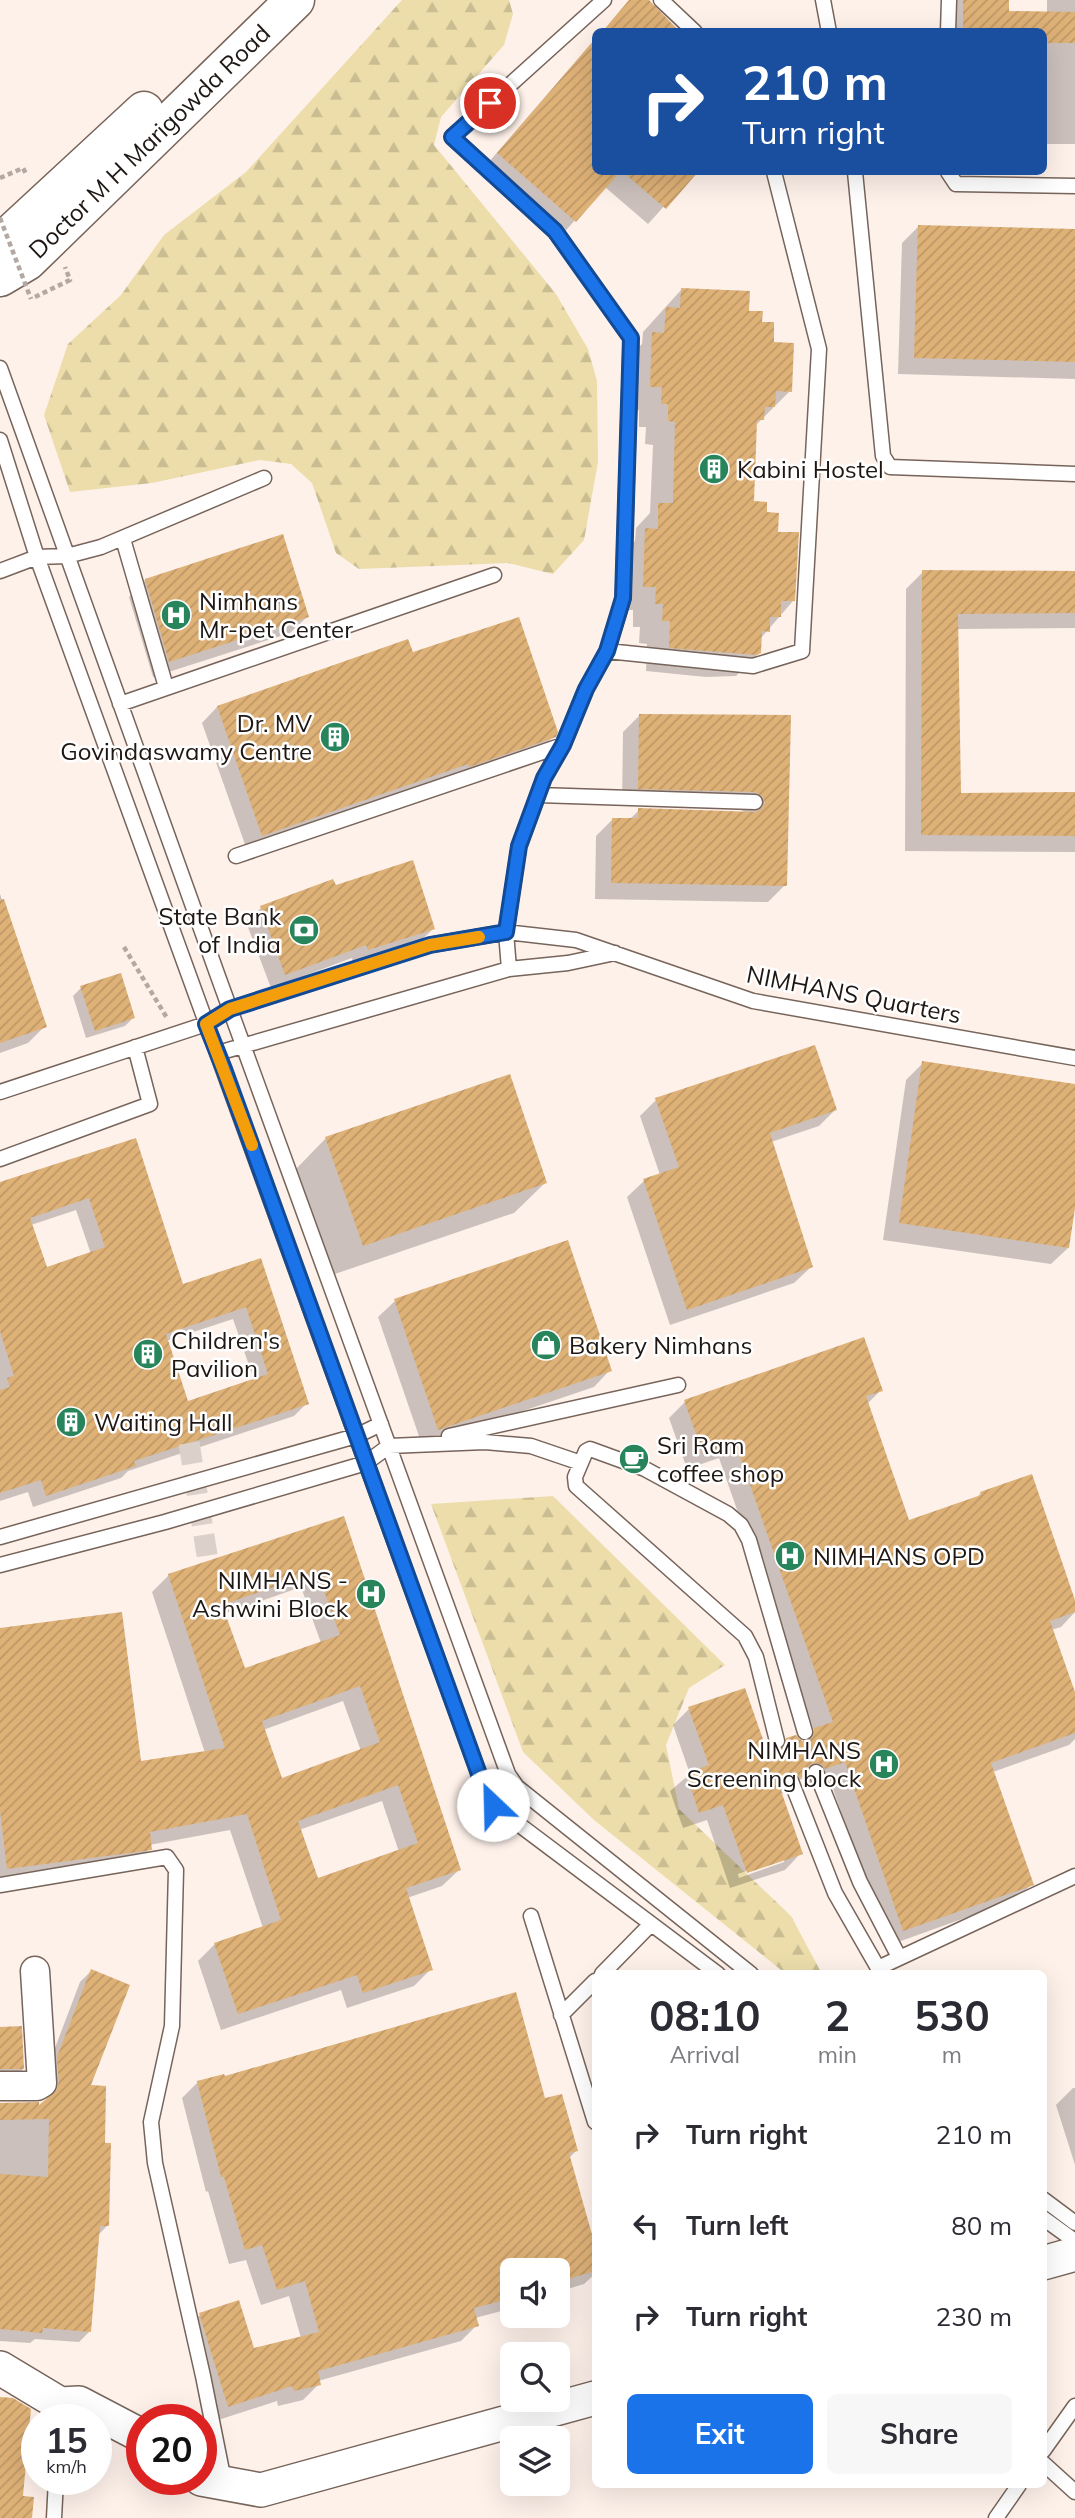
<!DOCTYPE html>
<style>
:root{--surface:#fff;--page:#f7f7f7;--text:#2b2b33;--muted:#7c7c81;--accent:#1a73e8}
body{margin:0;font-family:Mulish,sans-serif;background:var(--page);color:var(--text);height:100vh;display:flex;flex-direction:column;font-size:26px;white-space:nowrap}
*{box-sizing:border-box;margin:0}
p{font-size:23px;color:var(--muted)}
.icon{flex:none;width:38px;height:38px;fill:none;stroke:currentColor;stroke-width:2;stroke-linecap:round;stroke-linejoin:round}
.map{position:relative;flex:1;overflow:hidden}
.sheet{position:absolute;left:592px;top:1970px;width:455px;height:518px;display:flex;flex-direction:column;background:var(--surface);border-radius:10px;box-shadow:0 7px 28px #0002}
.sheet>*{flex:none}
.guide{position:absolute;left:592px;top:28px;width:455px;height:147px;border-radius:10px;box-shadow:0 7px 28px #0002;background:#1a4fa0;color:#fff;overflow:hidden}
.fabs{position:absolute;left:500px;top:2258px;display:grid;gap:14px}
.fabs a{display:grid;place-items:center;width:70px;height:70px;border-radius:10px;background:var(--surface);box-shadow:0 7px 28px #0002;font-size:35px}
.speed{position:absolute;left:21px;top:2404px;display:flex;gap:14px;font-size:35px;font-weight:700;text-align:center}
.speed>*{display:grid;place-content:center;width:91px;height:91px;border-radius:50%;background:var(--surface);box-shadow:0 7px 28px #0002;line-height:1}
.speed small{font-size:18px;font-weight:400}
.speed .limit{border:10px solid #d22;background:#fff;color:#111}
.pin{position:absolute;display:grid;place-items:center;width:60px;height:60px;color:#fff;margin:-30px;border:4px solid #fff;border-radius:50%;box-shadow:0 2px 7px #0007}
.me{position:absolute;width:77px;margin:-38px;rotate:336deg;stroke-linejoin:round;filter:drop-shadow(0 0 5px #0008)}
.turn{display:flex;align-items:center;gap:24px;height:147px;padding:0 35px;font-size:32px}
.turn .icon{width:91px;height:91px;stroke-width:2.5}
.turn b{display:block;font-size:49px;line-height:60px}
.eta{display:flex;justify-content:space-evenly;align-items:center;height:119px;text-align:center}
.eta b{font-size:42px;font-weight:700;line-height:49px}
.primary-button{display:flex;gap:14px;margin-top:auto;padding:14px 35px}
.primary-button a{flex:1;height:80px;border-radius:10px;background:var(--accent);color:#fff;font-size:28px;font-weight:700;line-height:80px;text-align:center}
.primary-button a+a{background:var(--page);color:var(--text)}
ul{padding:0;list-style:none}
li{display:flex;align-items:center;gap:21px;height:91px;padding:0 35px}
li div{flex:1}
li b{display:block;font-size:26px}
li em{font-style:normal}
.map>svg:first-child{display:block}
</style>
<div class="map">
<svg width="1075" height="2518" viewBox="0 0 1075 2518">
<defs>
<pattern id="forest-firs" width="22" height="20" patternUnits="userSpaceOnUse" patternTransform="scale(1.75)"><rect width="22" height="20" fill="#ecddab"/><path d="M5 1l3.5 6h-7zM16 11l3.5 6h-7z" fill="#cabd92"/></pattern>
<pattern id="building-hatch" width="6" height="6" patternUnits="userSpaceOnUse" patternTransform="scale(1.75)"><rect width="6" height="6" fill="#deb177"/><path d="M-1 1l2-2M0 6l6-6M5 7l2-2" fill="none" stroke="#be9866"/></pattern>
</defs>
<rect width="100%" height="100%" fill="#fef1ea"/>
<path fill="url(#forest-firs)" d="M402,0H509L513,14L504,45L441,117L434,145L556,294L588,349L597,381L598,462L584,540L553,574L508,563L359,569L336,553L312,483L291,464L260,460L152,483L70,492L44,415L68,344L121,295L164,235L246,172Z
M553,1496L725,1665L689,1688L666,1745L679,1809L791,1916L822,1974H786L594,1820L523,1752L431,1504Z"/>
<path fill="#0003" fill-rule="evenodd" d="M948,0H1007V13H1047V0H1075V144H1043V32H947Z
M595,39V172H695L648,224L605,187L559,238L482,170Z
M918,227L1075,231V379L898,374L902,243Z
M681,290L747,312L760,323L772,343L790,391L755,426L752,503L765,514L777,533L793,601L760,639L759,653L736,676L706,677L646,671L647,644L639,643L640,627H633V610H621L622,554L635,541L636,528L650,513L653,445L645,444L646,427H639V410L627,409L629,357L642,344L643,332Z
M923,572L1075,573V628L957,629L959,795L1075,794V852L905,851L906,589Z
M145,580L307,617L290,633L153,677L129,597Z
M412,654L554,736L538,752L247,850L202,723L217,707Z
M640,715L789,717L785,885L768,902L595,899L596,836L612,820H629L639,810L746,813L738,808L622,805L623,732Z
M334,887L433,929L418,943L353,964L352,958L271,988L246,922L261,908Z
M0,894L45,1026L28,1043L0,1053Z
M81,988L133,1018L125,1026L86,1038L73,996Z
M923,1063L1075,1085V1196L1068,1248L1051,1264L883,1240L906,1080Z
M656,1100L835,1110L819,1126L771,1142L811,1267L794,1283L670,1325L627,1197L644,1181L660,1175L640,1116Z
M326,1138L545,1183L514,1213L332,1275L296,1169Z
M135,1140L182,1286L260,1260L307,1403L294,1416L128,1471L121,1478L33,1507L28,1492L0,1501V1184ZM76,1210L91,1254L45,1269L31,1225ZM233,1319L254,1380L187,1403L166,1341Z
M395,1301L610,1370L594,1387L422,1445L378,1317Z
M881,1390L867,1404L908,1522L976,1498L981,1493L1075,1605V1612L1061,1627L1051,1630L1075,1698V1739L1069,1745L993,1772L1032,1884L1015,1900L887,1946L829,1777L808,1784L805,1780L801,1779L789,1791L781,1794L801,1853L785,1870L730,1888L707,1820L683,1828L670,1791L690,1774L673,1725L689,1709L775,1752L787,1740L802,1743L814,1731L719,1458L687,1469L669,1418L685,1402ZM784,1858V1862L739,1878L738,1874Z
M343,1518L459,1870L442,1886L407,1898L431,1969L414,1986L347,2008L341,1990L221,2030L198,1961L215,1944L263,1928L230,1830L149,1845L150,1849L133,1866L0,1883V1629L139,1763L205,1753L152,1592L169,1575ZM301,1587L321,1643L244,1670L224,1614ZM343,1701L361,1751L281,1780L263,1730ZM382,1801L399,1852L317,1881L299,1830Z
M91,1971L89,2087L104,2145L107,2226L97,2236L90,2331L79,2342L35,2339L30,2343L0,2341V2104L37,2108L47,2101V2069L80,1982Z
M0,2029L23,2069L12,2080H0Z
M198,2082L544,2100L576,2151L569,2158L595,2251V2274L584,2284L558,2292V2270H513V2308L475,2318L477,2325L461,2341L318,2381L319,2384L303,2400L278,2406L277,2401L212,2422L184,2330L200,2315L253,2350L301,2338L289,2296L261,2305L246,2260L229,2264L208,2191L206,2192L182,2098Z
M1073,2088H1075V2165L1056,2105Z"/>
<path fill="url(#building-hatch)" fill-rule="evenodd" d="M629,0H649L680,32H602Z
M963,0H1009V11L1075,12V43H1043V32H963Z
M595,39V172H620L576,222L497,153Z
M623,172H698L666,209Z
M918,225L1075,229V362L914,358Z
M681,288L750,291L749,311H763L762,322H774V342L794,343L792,392L776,391L775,407H765L764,420H757L754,501L767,502V512L779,513L778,532H799L795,601H781V617H770V632L762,631L761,653L757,655L669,648L670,621H662L663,604H655L656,587H643L645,528L658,529V503H673L675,422L668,421V404H661L662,387H650L652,332L664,333L666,307L680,308Z
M283,534L309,617L169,662L145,579Z
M922,570L1075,571V613L958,614L961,793L1075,792V836L921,835Z
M519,617L558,732L556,737L469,767L468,764L262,836L217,706L408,639L413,652Z
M639,714L791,715L787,886L611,883L612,818H638V808L755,812L760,810L765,803L763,797L755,792L638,789Z
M413,860L435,929L368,950L366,945L285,975L260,906L333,879L336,885Z
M4,899L47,1027L0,1043V900Z
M121,973L135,1018L95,1031L80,986Z
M815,1045L837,1110L770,1133L813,1267L687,1310L643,1179L679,1167L655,1098Z
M922,1061L1075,1084V1208L1069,1248L899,1223Z
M510,1074L547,1183L363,1246L325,1137Z
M136,1138L183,1284L261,1258L309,1404L134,1461L136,1466L46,1496L41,1480L0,1493V1390L10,1387L7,1378L14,1376L0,1331V1182ZM89,1198L105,1247L47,1267L30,1218ZM246,1307L268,1374L188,1401L166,1334Z
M568,1240L612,1371L438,1430L394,1299Z
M864,1337L883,1391L866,1396L909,1520L981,1495L980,1492L1032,1474L1075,1600V1612L1050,1621L1075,1692V1733L991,1763L1034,1885L903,1931L845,1762L825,1769L821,1764L813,1763L808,1767L807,1775L800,1778L793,1772L784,1775L782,1784L779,1785L803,1854L747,1873L723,1805L699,1813L686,1773L709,1765L688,1707L745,1688L765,1745L768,1744L775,1750L783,1748L786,1738L796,1735L802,1741H808L814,1735V1728L833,1722L735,1442L703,1454L684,1400Z
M344,1516L461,1870L406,1888L433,1970L363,1993L357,1975L238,2014L214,1943L281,1920L247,1814L150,1832L152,1850L7,1869L0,1810V1628L122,1612L141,1761L225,1748L168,1574ZM317,1572L340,1635L245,1668L222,1605ZM360,1686L380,1742L282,1778L262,1721ZM398,1785L418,1843L318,1878L298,1821Z
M91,1969L130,1985L91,2085L106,2086L105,2143H111L109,2226H100L91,2332L43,2328L42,2333L0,2329V2174L48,2177L49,2119L0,2120V2103L39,2102V2105L56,2091L59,2082L57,2057Z
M516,1992L545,2098L562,2094L578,2151L569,2153L595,2245V2271L565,2280L562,2270H513V2298L474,2308L479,2326L318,2371L321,2385L294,2391L292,2386L228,2407L199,2313L239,2300L254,2348L319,2332L305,2281L277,2290L262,2245L245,2250L224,2177H221L197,2081L224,2074L225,2076Z
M22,2026L24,2069H0V2027Z
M0,2397L13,2398L31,2409L23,2496L34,2497L32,2518H0Z"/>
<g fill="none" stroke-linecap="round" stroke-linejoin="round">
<path stroke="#dcd0ca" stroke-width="21" stroke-dasharray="21 10" stroke-linecap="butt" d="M189,1443L208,1561"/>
<g stroke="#77645a" stroke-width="17">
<path id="service" d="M661,0L695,32
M823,0L829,32
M948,32L949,0
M855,172L883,456L890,467L1075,474
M948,172L956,184L1075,186
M0,368L219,979L508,1774L517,1787L751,1974
M0,440L37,557L488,1799L493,1805L718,1974
M123,539L166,687
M0,571L37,557L67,556L101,547L264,478
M607,651L753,666L802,651L819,349L774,172
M120,704L494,575
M538,795L755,802
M236,856L563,745
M509,969L506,932L519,846L544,778L563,745L586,689L607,651L623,599L631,338L555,231L452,137L604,0
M218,1053L509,969L568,963L615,953
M0,1092L206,1024L230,1009L430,945L506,932L576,940L753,1001L1075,1058
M0,1159L150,1104L135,1047
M449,1436L678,1385
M0,1537L356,1436L381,1424
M0,1565L165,1522L366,1463L389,1446L485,1442L531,1446L581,1463
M777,1741L756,1657L745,1636L576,1486L575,1477L586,1451L590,1449L645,1469L728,1514L741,1525L749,1540L805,1732
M816,1772L860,1882L899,1957
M791,1781L835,1893L878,1968
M0,1885L167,1857L176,1870L172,2026L151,2122L155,2163L203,2376L222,2471
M531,1916L595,2122
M602,1974L651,1924
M880,1974L878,1968L1075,1876
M561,2015L595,1981
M1043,2199L1075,2223
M1043,2218L1075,2241
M1043,2451L1075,2406
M1043,2463L1075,2492
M54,2518L56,2480
M996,2518L1019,2485"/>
</g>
<g stroke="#77645a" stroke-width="31">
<path id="minor" d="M0,2086H37L42,2083L35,1971"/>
</g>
<g stroke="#77645a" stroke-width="36">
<path id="tertiary" d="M1043,2263L1075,2254
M0,2368L60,2404L70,2420
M60,2404L79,2403L142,2436
M201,2479L261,2490L595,2398"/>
</g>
<g stroke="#77645a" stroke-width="41">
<path id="primary" d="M0,240L12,233L144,111
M0,277L27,261L295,0"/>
</g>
<path stroke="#b3a8a2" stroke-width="4.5" stroke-dasharray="5 3.5" stroke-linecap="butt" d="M0,178L23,168L27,176
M35,297L70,280L65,267
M124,947L167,1018"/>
<use href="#service" stroke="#fff" stroke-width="14"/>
<use href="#minor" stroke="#fff" stroke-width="28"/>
<use href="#tertiary" stroke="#fff" stroke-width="33"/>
<use href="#primary" stroke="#fff" stroke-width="38"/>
<path stroke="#b3a8a2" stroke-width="4.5" stroke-dasharray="5 3.5" stroke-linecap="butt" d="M0,218L31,299"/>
</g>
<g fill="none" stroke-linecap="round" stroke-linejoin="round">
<g stroke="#114b97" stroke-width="18">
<path id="route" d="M490,103L452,137L555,231L631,338L623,598L607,651L586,689L563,745L544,778L519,846L506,932L430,945L230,1009L206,1024L224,1069L488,1799L493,1805"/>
</g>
<use href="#route" stroke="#1a73e8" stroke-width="12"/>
<path stroke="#f59e0b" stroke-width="12" d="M252,1145L206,1024L230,1009L430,945L479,937"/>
</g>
<defs>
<g id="building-disc" transform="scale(1.575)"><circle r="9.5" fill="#28845a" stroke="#fff"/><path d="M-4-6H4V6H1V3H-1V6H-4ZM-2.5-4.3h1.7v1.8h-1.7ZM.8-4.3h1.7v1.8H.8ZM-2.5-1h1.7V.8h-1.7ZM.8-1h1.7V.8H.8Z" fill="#fff"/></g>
<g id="hospital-disc" transform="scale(1.575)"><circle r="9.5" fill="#28845a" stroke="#fff"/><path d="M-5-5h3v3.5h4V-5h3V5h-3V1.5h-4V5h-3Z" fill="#fff"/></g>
<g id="bank-disc" transform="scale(1.575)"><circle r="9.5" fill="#28845a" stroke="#fff"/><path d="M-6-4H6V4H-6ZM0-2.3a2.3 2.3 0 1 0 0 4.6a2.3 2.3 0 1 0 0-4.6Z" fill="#fff"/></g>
<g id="shop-disc" transform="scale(1.575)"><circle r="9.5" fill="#28845a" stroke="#fff"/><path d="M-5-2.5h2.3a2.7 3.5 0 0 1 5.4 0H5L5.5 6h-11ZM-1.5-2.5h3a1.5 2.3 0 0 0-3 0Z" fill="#fff"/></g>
<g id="cafe-disc" transform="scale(1.575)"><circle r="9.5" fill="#28845a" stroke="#fff"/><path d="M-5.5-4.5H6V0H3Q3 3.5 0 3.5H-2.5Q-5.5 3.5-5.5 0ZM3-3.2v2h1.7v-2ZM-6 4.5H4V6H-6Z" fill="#fff"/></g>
</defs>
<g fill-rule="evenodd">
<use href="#building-disc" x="714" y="469"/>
<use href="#hospital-disc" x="176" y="615"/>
<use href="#building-disc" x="335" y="737"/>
<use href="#bank-disc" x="304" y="930"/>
<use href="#shop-disc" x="546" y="1345"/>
<use href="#building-disc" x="148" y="1354"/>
<use href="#building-disc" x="71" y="1422"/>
<use href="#cafe-disc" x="634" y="1459"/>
<use href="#hospital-disc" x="790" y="1556"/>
<use href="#hospital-disc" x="371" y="1594"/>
<use href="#hospital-disc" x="884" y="1764"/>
</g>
<g text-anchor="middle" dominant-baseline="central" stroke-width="5" stroke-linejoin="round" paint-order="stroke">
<g font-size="24" fill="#1e1713" stroke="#fff">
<text transform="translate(149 141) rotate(-44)">Doctor M H Marigowda Road</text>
<text transform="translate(854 994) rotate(11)">NIMHANS Quarters</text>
</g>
<g font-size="24" fill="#1e1713" stroke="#fff" text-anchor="start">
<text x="737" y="469">Kabini Hostel</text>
<text x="199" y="601">Nimhans<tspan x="199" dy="28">Mr-pet Center</tspan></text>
<text x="312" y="723" text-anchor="end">Dr. MV<tspan x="312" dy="28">Govindaswamy Centre</tspan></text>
<text x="281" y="916" text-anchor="end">State Bank<tspan x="281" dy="28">of India</tspan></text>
<text x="171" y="1340">Children's<tspan x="171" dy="28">Pavilion</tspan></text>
<text x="569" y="1345">Bakery Nimhans</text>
<text x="94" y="1422">Waiting Hall</text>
<text x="657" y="1445">Sri Ram<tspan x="657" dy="28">coffee shop</tspan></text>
<text x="813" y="1556">NIMHANS OPD</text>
<text x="348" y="1580" text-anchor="end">NIMHANS -<tspan x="348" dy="28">Ashwini Block</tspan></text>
<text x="861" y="1750" text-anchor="end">NIMHANS<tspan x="861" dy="28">Screening block</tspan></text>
</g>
</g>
</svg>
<div class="fabs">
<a><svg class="icon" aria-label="sound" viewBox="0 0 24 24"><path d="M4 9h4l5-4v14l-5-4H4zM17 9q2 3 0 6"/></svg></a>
<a><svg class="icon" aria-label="search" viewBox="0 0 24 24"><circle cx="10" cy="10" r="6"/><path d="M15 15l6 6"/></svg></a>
<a><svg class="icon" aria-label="layers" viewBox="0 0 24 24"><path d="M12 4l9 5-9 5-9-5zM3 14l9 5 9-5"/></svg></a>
</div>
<div class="speed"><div>15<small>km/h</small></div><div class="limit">20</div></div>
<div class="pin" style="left:490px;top:103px;background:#d93025"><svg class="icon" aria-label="arrive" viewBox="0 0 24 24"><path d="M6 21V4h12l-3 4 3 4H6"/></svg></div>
<svg class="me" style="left:493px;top:1805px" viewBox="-20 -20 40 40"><circle r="19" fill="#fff"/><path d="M0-13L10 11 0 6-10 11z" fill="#1a73e8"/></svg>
<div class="guide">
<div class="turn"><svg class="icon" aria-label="right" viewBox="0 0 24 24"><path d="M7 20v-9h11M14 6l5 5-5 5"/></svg><div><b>210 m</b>Turn right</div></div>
</div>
<section class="sheet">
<div class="eta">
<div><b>08:10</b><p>Arrival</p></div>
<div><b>2</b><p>min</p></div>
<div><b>530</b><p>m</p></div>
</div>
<ul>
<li><svg class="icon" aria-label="right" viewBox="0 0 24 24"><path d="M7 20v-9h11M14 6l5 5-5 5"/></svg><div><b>Turn right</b></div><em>210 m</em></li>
<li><svg class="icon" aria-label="left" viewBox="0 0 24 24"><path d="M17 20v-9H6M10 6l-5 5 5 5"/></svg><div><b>Turn left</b></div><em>80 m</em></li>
<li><svg class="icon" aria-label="right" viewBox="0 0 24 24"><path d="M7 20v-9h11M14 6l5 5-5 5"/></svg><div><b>Turn right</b></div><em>230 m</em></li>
</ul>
<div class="primary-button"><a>Exit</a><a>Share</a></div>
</section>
</div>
